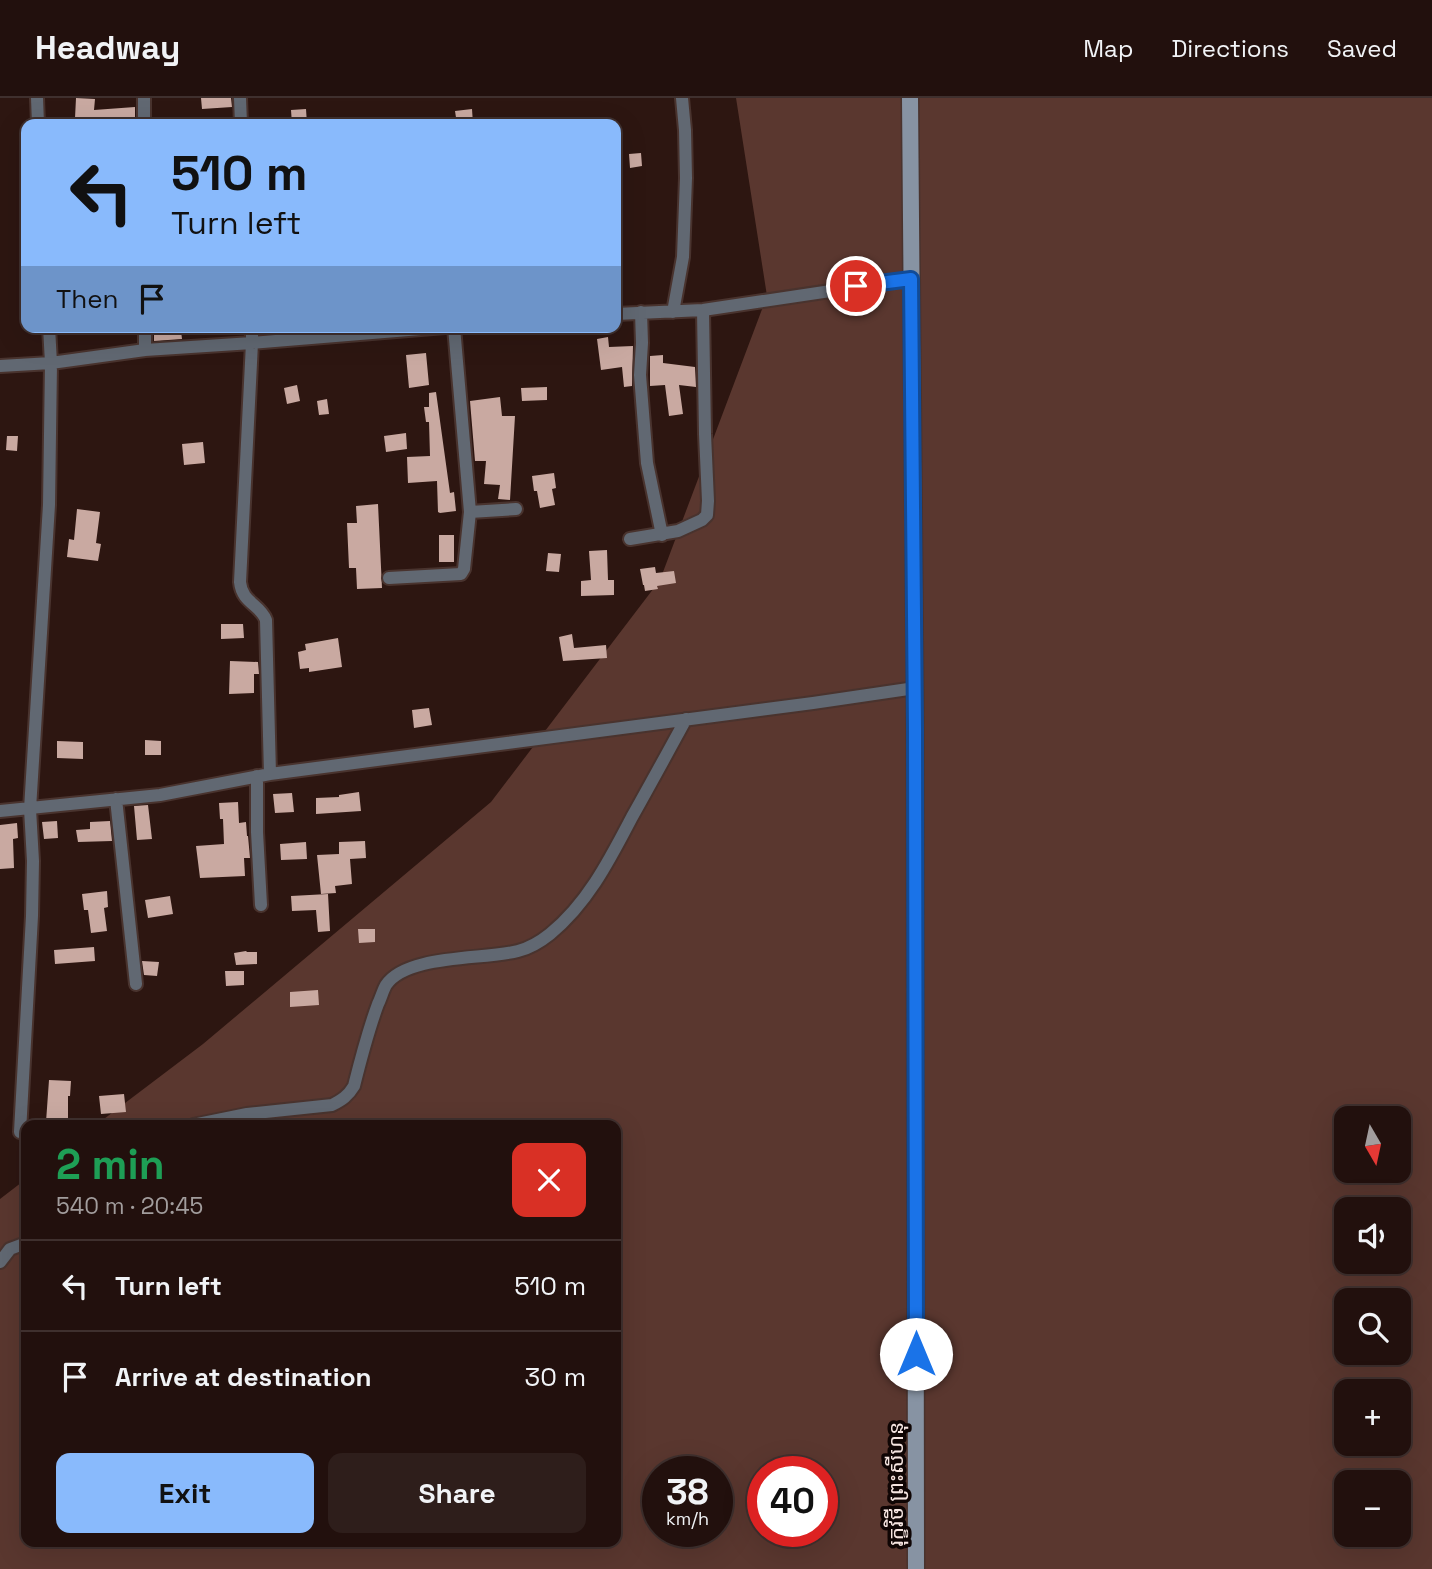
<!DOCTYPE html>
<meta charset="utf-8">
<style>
:root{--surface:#22100d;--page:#2e1e1b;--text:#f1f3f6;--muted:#a29d9d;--line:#3f302e;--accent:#89bafc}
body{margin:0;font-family:"Space Grotesk","Noto Sans Khmer",sans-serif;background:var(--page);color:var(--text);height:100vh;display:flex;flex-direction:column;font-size:26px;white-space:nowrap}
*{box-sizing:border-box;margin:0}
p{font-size:23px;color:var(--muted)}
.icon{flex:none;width:38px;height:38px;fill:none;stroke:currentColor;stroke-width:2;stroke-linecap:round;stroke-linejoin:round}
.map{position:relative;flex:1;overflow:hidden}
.side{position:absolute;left:21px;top:1022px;width:600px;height:427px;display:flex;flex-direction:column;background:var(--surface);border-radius:14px;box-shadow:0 7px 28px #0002,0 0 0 2px var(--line)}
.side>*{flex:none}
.top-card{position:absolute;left:21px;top:21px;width:600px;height:214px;border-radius:14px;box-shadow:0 7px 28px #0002,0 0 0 2px var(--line);background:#89bafc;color:#111;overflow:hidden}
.needle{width:46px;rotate:171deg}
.buttons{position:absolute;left:1334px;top:1008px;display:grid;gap:14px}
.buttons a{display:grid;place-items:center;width:77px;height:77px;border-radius:14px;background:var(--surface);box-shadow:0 7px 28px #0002,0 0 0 2px var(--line);font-size:35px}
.speed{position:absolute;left:642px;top:1358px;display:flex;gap:14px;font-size:35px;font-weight:700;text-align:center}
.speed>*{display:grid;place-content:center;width:91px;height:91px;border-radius:50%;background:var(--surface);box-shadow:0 7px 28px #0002,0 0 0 2px var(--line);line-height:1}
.speed small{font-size:18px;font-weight:400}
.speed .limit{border:10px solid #d22;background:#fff;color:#111}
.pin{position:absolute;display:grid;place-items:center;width:60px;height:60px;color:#fff;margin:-30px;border:4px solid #fff;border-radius:50%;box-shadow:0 2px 7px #0007}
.me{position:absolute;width:77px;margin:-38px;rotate:0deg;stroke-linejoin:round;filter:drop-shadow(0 0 5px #0008)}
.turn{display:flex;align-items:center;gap:24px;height:147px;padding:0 35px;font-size:32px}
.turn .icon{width:91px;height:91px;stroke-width:2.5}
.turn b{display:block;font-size:49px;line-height:60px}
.then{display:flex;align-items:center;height:66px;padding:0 35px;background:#0003;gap:14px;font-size:26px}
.round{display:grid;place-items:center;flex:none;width:74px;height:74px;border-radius:14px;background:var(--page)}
.head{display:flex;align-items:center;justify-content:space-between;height:119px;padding:0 35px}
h1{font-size:42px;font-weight:600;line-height:52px;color:#1e9e55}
.action{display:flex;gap:14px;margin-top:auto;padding:14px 35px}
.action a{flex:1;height:80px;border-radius:14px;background:var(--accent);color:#111;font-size:28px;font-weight:600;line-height:80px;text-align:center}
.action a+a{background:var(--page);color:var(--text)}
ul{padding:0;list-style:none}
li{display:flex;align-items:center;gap:21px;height:91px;padding:0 35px;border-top:2px solid var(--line)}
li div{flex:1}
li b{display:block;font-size:26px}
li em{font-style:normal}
header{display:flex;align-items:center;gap:42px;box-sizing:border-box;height:98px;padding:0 35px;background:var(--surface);border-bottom:2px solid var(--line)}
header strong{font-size:33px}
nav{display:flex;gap:38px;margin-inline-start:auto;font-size:24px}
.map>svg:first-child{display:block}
</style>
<header>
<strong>Headway</strong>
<nav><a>Map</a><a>Directions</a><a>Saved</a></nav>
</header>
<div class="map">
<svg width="1432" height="1471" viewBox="0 0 1432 1471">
<rect width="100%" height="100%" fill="#2d1611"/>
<path fill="#5a372f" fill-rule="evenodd" d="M736,0H1432V1471H0V1101L26,1081V1444H616V1027H96L203,946L491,704L660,482L767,198ZM1346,1020H1398V1073H1346ZM1346,1111H1398V1164H1346ZM1346,1202H1398V1255H1346ZM1346,1293H1398V1346H1346ZM658,1374H718V1433H658ZM763,1374H822V1433H763ZM1346,1384H1398V1437H1346Z"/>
<path fill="#c9a9a1" d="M76,0L95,1L94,12L135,9V26H111V22L75,20Z
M201,0H231L232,9L202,11Z
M306,11L307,26H292L291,12Z
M472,11L473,26H457L455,13Z
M641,55L642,68L630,70L629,56Z
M181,233L182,241L154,243V237Z
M608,239L609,249L633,248L632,288L624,289L622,269L601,272L597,241Z
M426,255L429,287L409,290L406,257Z
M663,257V265L695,269L696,289L679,287L683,316L669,318L665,287L650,288V258Z
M297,287L300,303L287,306L284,290Z
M547,289V302L522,303L521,290Z
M436,294L450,395L454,394L456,413L440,415L438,414L437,383L408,385L407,359L430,358L429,324H426L424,309H429V295Z
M500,299L502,318H515L510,402L498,401L500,387L484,386L486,363H475L470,303Z
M327,301L329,316L319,317L317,303Z
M406,335L407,351L386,354L384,338Z
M7,338H18L17,353L6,352Z
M203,344L205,365L184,367L182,346Z
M554,375L556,390L552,391L555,407L540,410L537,393H534L532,378Z
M378,406L382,490L357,491L356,470H349L347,425H357L356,408Z
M77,411L100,414L96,445L101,446L98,463L67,459L69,441L74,442Z
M439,437H454V464H439Z
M607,452L608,482H614V497L581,498V483L591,482L589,453Z
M548,455L561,456L559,474L546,473Z
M655,469L656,475L674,473L676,485L657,488L658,491L645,493L644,487H643L640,471Z
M221,526H243L244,540L221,541Z
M572,536L574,550L606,547L607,560L563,563L559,539Z
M338,540L342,569L309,574V570L300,571L298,554L306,552L305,546Z
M230,563L258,564L259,576H254V595L229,596Z
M429,610L432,627L414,630L412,612Z
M145,642L161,643V657H145Z
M57,643L83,644V661L57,660Z
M359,694L361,713L316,716V700L339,699V697Z
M292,695L294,714L275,715L273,696Z
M238,704L239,725L246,724L247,738H248L250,760H244L245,778L200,780L196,748L224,746L223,721H220L219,705Z
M148,707L152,741L137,742L134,708Z
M57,723L58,740L44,741L42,724Z
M110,723L112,743L78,744L76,732L90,731V724Z
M17,725L18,740L13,741L14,770L0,771V727Z
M365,743L366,760L350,761L352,786L335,788L336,795L321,796L317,757L339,756V744Z
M306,744L307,761L281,762L280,746Z
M107,793L108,809L104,810L107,833L91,835L88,812H84L82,796Z
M328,796L330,833L318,834L316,812L292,813L291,798Z
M170,798L173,816L148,820L145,802Z
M358,831H375V844L359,845Z
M94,849L95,863L55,866L54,852Z
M246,853L247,854H257V866L236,867L234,855Z
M142,863L159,864L157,878L144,877Z
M225,873H244V887L226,888Z
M318,892L319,907L290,909V894Z
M49,982L71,983L70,998H68V1024H46Z
M124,996L126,1014L101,1016L99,998Z"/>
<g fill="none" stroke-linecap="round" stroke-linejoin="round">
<g stroke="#49332e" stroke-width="16">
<path id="street" d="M37,0L38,26
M144,0V26
M240,0L241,26
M641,214L642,245L640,277L647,365L662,437
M673,214L683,159L686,80L685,32L682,0
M616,216L703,212L911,181
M145,229V252
M252,229V245L240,484C242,505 260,506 266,522L270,676
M454,229L470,414L516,411
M0,268L51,265L145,252L252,245L445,229
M630,441L678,433L702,422L707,417L708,403L705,336L703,212
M389,480L461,476L464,471L470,414
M257,678V734L261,807
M116,701L136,886
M0,713L160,697L270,676L813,605L915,590
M193,1027L247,1016L332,1007C342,1002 348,998 354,988C361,960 368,933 378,906C381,900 383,892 386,887C407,856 484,862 518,853C530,850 540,844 550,836C588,805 610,761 632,719C650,687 668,654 686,621
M20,1034L32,818L33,763L30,711L49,407L51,265L49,229
M0,1164L10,1151L26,1145"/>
</g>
<g stroke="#49332e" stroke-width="19">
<path id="secondary" d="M910,0L915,602L916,1471"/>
</g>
<use href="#street" stroke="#616872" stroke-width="12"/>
<use href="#secondary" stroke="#8793a3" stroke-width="16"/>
</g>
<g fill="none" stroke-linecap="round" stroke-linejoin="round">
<g stroke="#114b97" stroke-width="18">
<path id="route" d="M856,188L911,181L915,630L916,1256"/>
</g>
<use href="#route" stroke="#1a73e8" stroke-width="12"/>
</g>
<g text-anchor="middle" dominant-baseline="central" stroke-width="7" stroke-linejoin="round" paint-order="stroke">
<g font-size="21" fill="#f6e5e1" stroke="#0f0504">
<text transform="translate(895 1386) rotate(-90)">រុក្ខវិថី ព្រះសីហនុ</text>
</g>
</g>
</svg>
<div class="buttons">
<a><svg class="needle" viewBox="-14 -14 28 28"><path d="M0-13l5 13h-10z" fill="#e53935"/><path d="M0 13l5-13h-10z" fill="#a29d9d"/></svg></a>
<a><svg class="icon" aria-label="sound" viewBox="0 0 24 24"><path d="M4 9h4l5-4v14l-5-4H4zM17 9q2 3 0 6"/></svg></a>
<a><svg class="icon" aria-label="search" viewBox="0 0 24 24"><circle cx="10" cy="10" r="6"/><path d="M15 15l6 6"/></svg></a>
<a>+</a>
<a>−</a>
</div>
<div class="speed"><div>38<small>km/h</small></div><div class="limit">40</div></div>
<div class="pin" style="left:856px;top:188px;background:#d93025"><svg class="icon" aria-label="arrive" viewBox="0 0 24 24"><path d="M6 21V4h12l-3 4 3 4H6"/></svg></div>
<svg class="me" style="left:916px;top:1256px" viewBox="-20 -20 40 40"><circle r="19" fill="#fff"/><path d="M0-13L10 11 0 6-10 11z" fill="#1a73e8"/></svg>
<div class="top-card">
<div class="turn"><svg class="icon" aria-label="left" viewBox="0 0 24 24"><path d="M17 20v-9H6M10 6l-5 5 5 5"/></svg><div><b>510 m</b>Turn left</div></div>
<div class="then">Then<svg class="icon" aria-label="arrive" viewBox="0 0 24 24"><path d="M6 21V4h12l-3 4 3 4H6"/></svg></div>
</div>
<section class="side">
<div class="head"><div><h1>2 min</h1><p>540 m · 20:45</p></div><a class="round" style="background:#d93025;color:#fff"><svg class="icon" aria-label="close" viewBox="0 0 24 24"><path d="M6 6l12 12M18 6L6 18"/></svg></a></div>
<ul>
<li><svg class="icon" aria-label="left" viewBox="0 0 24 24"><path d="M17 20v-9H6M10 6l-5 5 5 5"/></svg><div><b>Turn left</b></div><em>510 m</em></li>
<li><svg class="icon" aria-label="arrive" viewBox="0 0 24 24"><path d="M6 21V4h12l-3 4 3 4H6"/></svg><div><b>Arrive at destination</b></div><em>30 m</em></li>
</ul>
<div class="action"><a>Exit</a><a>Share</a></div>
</section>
</div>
